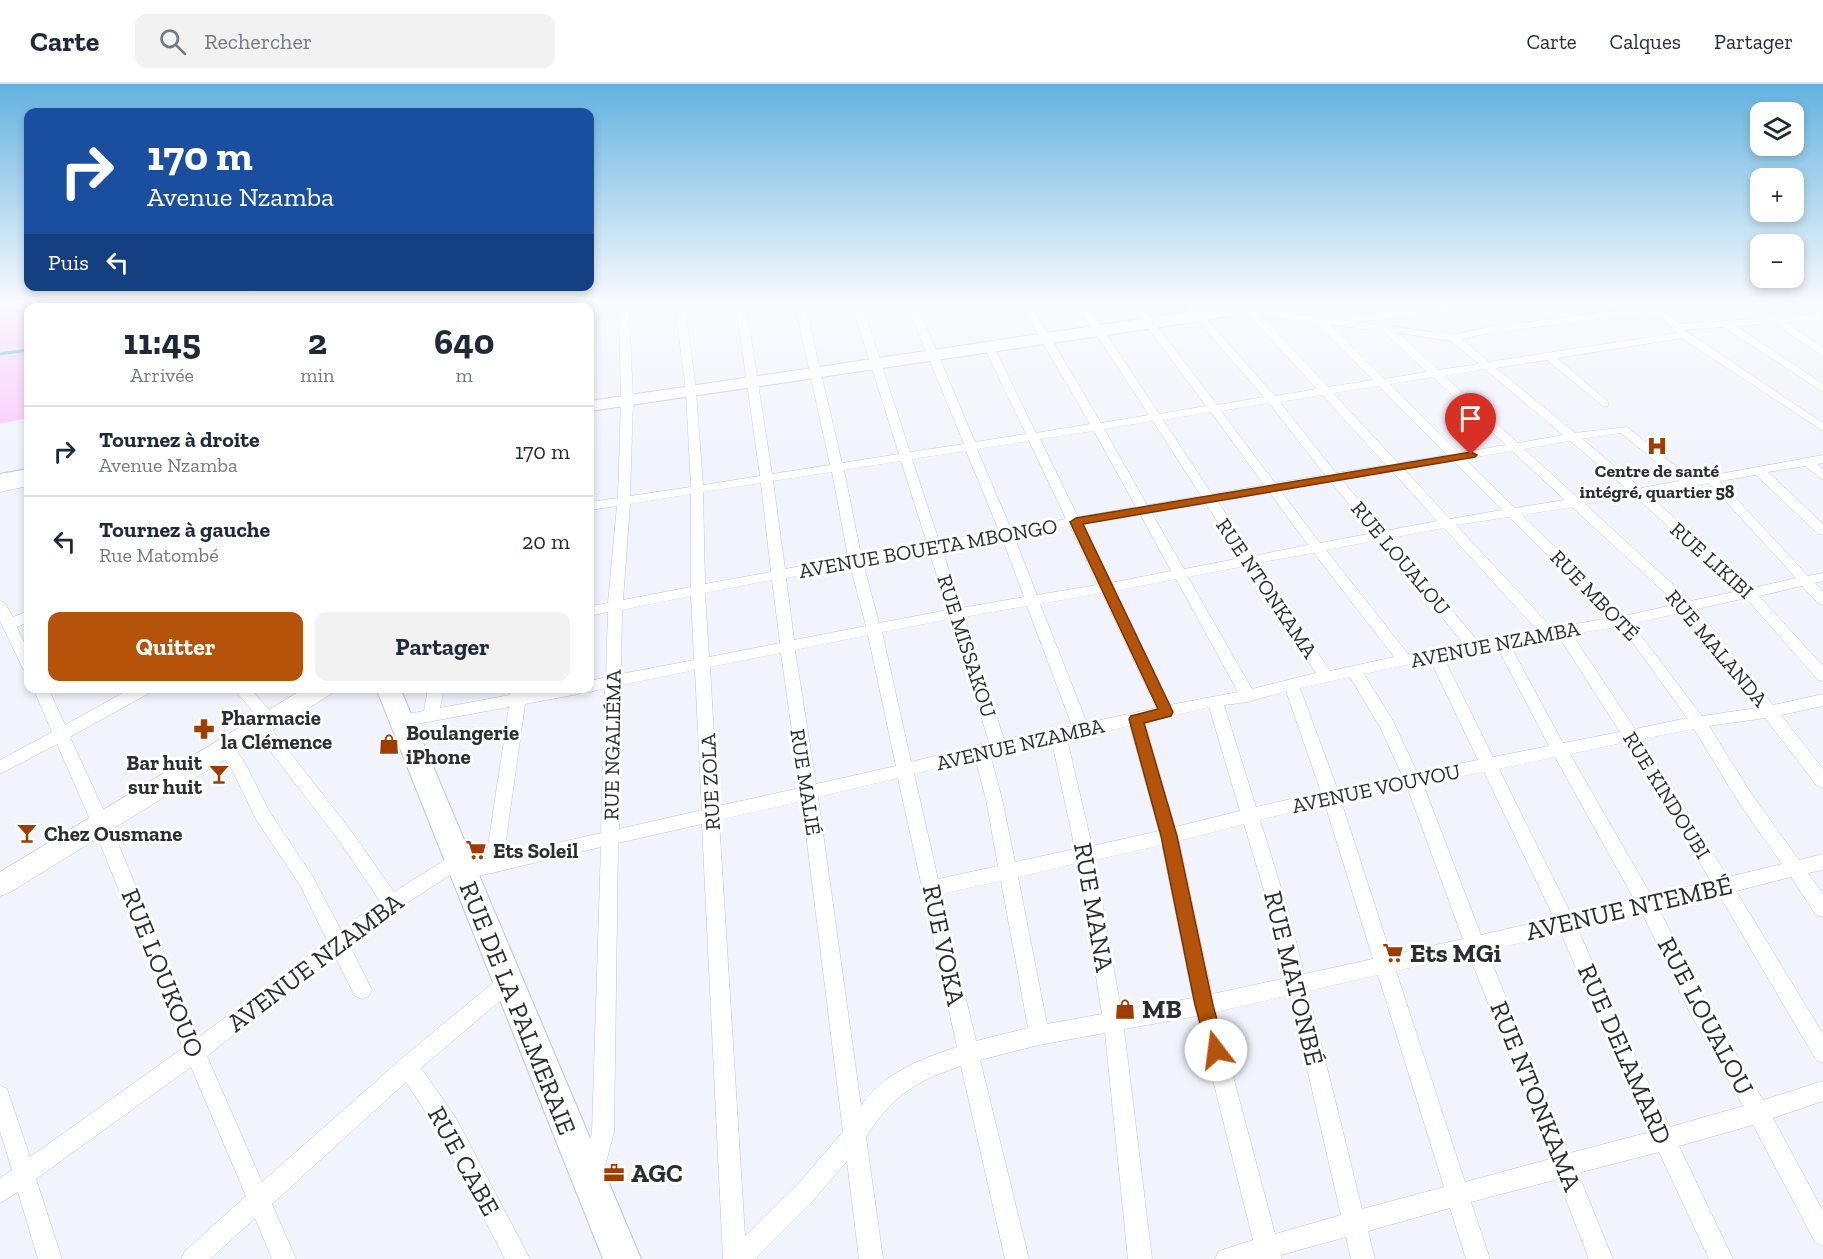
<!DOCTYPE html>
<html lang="fr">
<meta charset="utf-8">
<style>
:root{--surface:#fff;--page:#f2f2f3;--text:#1f2937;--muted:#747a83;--line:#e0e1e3;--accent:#b45309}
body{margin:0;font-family:"Zilla Slab",serif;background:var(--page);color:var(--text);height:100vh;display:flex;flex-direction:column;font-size:22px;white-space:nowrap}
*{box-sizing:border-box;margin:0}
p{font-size:20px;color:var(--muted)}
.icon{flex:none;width:33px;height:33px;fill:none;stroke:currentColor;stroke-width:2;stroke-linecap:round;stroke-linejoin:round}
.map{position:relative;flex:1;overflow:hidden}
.side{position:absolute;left:24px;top:219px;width:570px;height:390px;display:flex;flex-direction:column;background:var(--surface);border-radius:12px;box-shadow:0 3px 9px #0003}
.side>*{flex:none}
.hud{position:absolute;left:24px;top:24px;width:570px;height:183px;border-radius:12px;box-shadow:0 3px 9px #0003;background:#1a4fa0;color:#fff;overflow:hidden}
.buttons{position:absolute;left:1750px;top:18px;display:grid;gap:12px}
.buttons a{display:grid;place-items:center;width:54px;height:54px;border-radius:12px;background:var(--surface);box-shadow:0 3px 9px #0003;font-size:30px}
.pin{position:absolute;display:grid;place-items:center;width:51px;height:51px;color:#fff;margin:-62px -26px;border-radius:50% 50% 50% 0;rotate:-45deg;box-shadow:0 0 6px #0007}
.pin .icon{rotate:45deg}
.me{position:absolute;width:66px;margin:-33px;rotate:345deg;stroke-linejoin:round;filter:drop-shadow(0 0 4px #0008)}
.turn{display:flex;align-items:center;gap:21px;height:126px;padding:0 24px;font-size:27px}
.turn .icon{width:78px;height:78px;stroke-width:2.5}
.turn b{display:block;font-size:42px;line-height:51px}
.then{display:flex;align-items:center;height:57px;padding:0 24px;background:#0003;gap:12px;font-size:22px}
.eta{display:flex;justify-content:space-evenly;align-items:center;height:102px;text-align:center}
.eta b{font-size:36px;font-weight:800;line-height:42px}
.action{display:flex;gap:12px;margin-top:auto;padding:12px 24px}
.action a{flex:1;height:69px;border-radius:12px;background:var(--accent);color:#fff;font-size:24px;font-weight:800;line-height:69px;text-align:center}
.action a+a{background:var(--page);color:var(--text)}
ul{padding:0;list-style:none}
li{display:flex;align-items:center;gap:18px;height:90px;padding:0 24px;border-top:2px solid var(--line)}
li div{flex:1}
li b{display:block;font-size:22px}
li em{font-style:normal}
header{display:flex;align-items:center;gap:36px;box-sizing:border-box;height:84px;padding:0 30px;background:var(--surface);border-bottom:2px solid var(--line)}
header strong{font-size:28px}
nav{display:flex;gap:33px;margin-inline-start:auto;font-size:21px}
.search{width:420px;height:54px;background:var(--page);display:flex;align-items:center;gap:15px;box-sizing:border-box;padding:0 21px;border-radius:12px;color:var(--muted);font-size:22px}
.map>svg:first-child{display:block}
</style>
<header>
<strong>Carte</strong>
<div class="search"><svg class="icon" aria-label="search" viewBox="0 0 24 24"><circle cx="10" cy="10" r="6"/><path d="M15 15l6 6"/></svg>Rechercher</div>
<nav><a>Carte</a><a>Calques</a><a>Partager</a></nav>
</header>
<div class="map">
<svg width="1823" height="1175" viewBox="0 0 1823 1175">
<rect width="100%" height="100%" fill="#f1f4fc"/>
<path fill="#fbc3fc" d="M0,221H381L379,224H28V334L0,340Z"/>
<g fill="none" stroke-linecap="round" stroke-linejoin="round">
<path stroke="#3daed1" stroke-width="3" d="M300,221L302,224
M0,270L28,266"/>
<g stroke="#c0c5d9" stroke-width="1">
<path id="street" d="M407,221H417L415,224H404Z
M497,221H511L516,224H500Z
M629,221H661L656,224L629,227L633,316L630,412L691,403L686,307L675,221H685L696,307L703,401L760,392L736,221H746L772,390L830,381L795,221H805L842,379L899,370L852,221H862L910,368L964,360L907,221H917L975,358L1026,350L984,263L989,260L994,263L1036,349L1090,340L1021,221H1031L1101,339L1149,331L1077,221H1087L1159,330L1206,322L1131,221H1141L1217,321L1264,313L1184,221H1194L1275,312L1317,305L1247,229L1244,228V224L1281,228L1282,224L1285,223L1329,221L1324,224L1288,229L1349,237L1353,233L1445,221H1471L1466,224L1359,238L1454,251L1488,243L1639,224L1638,221C1653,221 1669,229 1679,240L1767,234L1772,231L1777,233L1823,231L1821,236L1785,238L1823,264V272L1773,239L1736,242L1823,300V308L1724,243L1684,246L1823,339V347L1682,254L1557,274L1608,318V322L1604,323L1547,276L1496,284L1575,349L1627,343L1692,395L1823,371V379L1817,380L1823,385V396L1805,382L1768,388L1823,440V451L1818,450L1756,391L1720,397L1808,492L1823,489V497L1815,499L1823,507V521L1818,519L1802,502L1759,512L1823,582V597L1818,596L1746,514L1697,525L1773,621L1823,610V622L1781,631L1823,685V704L1817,702L1765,634L1709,642L1751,709L1799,776L1823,770V786L1808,789L1823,810V833L1816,831L1791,793L1736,807L1823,950V979L1816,976L1719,811L1659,825L1705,917L1763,1016L1823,997V1017L1773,1034L1823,1127V1162L1815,1158L1753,1041L1679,1062L1733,1175H1709L1659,1068L1578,1089L1613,1175H1589L1558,1095L1471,1118L1490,1175H1466L1450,1124L1368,1147L1375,1175H1351L1346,1153L1281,1171L1282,1175H1215L1219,1167L1253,1156L1197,932L1124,945L1152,1175H1128L1105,949L1039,961L980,976L1029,1175H1005L961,982C914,998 893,1011 866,1053L883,1175H859L847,1077L812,1118L755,1175H723L702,740L618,759L614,1048L600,1101L592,1104L584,1101L581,1093L592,1048L601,763L462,796L456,793L453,789L398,825L350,862L372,906L369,912L362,915L355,912L335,873L207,972L262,1098L401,975L501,892L508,889L515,892L518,898L515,904L421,984L456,1034L530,1175H505L440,1050L406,998L272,1120L296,1175H272L255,1134L210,1175H181L185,1167L246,1112L191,983L36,1095L62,1175H38L18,1108L0,1119V1094L12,1086L0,1047V1001L7,1005L30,1073L183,964L92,740L57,660L0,690V676L52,648L33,604H48L65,641L132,604H153L151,608L70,653L110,740L199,953L327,857L301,803L257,737L232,686L218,665L220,661L226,659L232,661L244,677L269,727L313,793L341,846L380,817L337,754L255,647L253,643L255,639L261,637L233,604H249L276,633L278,637L276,641L270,643L349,744L394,808L451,772L457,769L463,772L464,780L486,775L509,623L400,643L394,641L392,637L394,633L424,627L428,604H444L440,624L510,611L511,604H527L526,608L545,604H590V597L606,593L608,528L590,532V522L608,519L617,422L590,426V418L618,414L621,316L619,228L590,231V225ZM1649,229L1665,237L1677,249L1489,278L1462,255L1488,249ZM1260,231L1316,238L1373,296L1328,303ZM1329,240L1384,248L1427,288L1384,295ZM1398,249L1451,257L1479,280L1438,286ZM1485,285L1563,351L1518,359L1444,292ZM1433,293L1506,361L1459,369L1390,300ZM1379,302L1447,371L1398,379L1333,309ZM1322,311L1386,381L1336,389L1280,318ZM1269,319L1325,391L1275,399L1221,327ZM1211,328L1264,401L1212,410L1163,336ZM1153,337L1201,412L1147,421L1104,345ZM1094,347L1136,423L1078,433L1040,355ZM1621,349L1679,397L1641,404L1582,355ZM1029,357L1066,435L1011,445L977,365ZM1570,357L1628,406L1578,414L1524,365ZM966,367L999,447L939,457L912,375ZM1512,367L1565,416L1515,424L1465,375ZM901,377L927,459L861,471L844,386ZM1453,377L1502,426L1450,435L1404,385ZM1392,387L1437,437L1385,447L1342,396ZM832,388L848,473L785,485L773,397ZM1330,397L1373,449L1320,459L1280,406ZM761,399L771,488L705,500L703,408ZM1709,399L1796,494L1752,504L1648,410ZM1269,408L1308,461L1253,472L1217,416ZM691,410V503L623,516L630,420ZM1635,412L1738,507L1691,517L1585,420ZM1205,418L1241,474L1184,485L1151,428ZM1572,423L1677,520L1624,532L1522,431ZM1140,430L1171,487L1110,499L1081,440ZM1509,433L1610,534L1552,544L1456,441ZM1070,442L1097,501L1037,511L1014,452ZM1444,444L1537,546L1477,556L1391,454ZM1002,454L1024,513L961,524L942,465ZM1379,456L1463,559L1408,570L1326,466ZM929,467L948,526L879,539L863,479ZM1314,469L1394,573L1330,587L1258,479ZM850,481L866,542L794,556L786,494ZM1246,482L1316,589L1252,605L1188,493ZM1176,495L1238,608L1170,621L1114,507ZM772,496L780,559L709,573L705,509ZM1102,509L1156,624L1087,639L1040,520ZM691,512L694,576L621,590L622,526ZM1027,522L1072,642L1004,655L964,533ZM1684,528L1757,624L1702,632L1632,540ZM951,535L989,658L911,678L882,548ZM1618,543L1631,556L1687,634L1635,645L1572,550ZM868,551L896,682L816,700L795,566ZM1559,553L1620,648L1563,659L1510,561ZM1497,563L1549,662L1493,673L1444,574ZM781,569L800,704L718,722L710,583ZM1430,576L1478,676L1417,688L1393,637L1364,590ZM695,586L702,726L619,745L621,601ZM1350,593L1380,643L1402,691L1337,704L1300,604ZM605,604L601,749L504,771L525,620L578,610L585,606L590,608ZM1286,607L1321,708L1256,723L1224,621L1248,618ZM1209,623L1240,727L1175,743L1145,639ZM1130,642L1159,747L1092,762L1067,655ZM1694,645L1739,719L1782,780L1728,793L1642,655ZM1052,658L1075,765L1015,778L1002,715L990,670ZM1627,658L1711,797L1651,811L1570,670ZM1555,673L1634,815L1571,830L1499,685ZM975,674L986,715L998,782L938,795L914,690ZM1484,688L1554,834L1481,851L1423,700ZM898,694L957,963C921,975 883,989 861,1022L818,713ZM1407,703L1463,855L1391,871L1341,717ZM802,717L843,1048L796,1102L745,1152L719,736ZM1325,720L1373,875L1304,890L1288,826L1260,736ZM1244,740L1270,826L1286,894L1212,910L1179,757ZM1162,761L1193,914L1121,926L1095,776ZM1078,779L1102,930L1047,940L1018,793ZM1001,797L1028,944L976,957L941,810ZM1642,829L1691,931L1743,1022L1670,1043L1616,932L1578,845ZM1561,849L1602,946L1650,1048L1570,1069L1487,867ZM1469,871L1550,1075L1465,1098L1396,887ZM1378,891L1444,1103L1362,1125L1308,907ZM1290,911L1341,1131L1275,1150L1216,928Z
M28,394V402L0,408V400Z
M0,517L5,519L13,533L28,527V538L17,543L28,567V586L23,585L0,537Z"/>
</g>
<g stroke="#c0c5d9" stroke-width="1">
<path id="secondary" d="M305,604H333L331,610L9,809L0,812V788Z"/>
</g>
<g stroke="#c0c5d9" stroke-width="2">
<path id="primary" d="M1235,221H1267L1259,226L1201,237L590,327V317Z
M28,385V397L0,402V390Z
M376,604H400L641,1175H603Z"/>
</g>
<use href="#street" fill="#fff" fill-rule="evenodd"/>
<use href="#secondary" fill="#fff" fill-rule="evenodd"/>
<use href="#primary" fill="#fff" fill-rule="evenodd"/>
</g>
<linearGradient id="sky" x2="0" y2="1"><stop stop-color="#63b2df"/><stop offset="0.57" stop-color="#f9fafe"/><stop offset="1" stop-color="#f9fafe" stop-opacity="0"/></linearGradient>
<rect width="1823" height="385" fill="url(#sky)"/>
<path fill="#b45309" stroke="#753606" stroke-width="1.5" d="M1471,368L1477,371L1475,373L1083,440L1173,628L1171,632L1144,639L1177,752L1213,921L1225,966L1223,972L1216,975L1209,972L1195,921L1161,752L1129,635L1131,632L1158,625L1070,438L1076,434Z"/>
<defs>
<g id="hospital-bare" transform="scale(1.62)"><path d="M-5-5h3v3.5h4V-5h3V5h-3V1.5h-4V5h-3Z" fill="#9f3d00" stroke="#fff" stroke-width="2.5" paint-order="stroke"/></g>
<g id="pharmacy-bare" transform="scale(1.62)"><path d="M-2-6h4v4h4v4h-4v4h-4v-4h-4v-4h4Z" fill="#9f3d00" stroke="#fff" stroke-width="2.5" paint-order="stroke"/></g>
<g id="shop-bare" transform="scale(1.62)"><path d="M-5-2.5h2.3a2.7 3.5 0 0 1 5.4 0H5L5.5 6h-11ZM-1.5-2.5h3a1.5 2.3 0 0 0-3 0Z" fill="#9f3d00" stroke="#fff" stroke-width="2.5" paint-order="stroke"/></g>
<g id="bar-bare" transform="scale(1.62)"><path d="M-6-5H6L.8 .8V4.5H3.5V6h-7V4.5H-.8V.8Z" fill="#9f3d00" stroke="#fff" stroke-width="2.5" paint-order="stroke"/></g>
<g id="supermarket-bare" transform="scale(1.62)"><path d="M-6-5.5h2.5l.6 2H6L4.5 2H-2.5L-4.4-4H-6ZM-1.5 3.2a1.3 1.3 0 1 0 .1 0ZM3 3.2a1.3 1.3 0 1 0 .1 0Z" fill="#9f3d00" stroke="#fff" stroke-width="2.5" paint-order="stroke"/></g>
<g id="office-bare" transform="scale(1.62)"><path d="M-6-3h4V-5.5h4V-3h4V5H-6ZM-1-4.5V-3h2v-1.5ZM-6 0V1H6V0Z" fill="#9f3d00" stroke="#fff" stroke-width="2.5" paint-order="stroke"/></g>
</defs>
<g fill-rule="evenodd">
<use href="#hospital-bare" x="1657" y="362"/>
<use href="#pharmacy-bare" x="204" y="645"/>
<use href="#shop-bare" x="389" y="660"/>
<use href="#bar-bare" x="219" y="690"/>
<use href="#bar-bare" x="27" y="749"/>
<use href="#supermarket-bare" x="476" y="766"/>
<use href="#supermarket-bare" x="1393" y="869"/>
<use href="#shop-bare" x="1125" y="925"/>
<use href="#office-bare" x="614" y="1089"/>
</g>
<g text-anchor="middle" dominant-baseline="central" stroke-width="6" stroke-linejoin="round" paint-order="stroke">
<g font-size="18" font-weight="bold" fill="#2c2e36" stroke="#fff">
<text x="1657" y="387">Centre de santé<tspan x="1657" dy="21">intégré, quartier 58</tspan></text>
</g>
<g font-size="21" fill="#2c2e36" stroke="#fff">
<text transform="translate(928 464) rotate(-10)">AVENUE BOUETA MBONGO</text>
<text transform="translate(1401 474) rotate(50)">RUE LOUALOU</text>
<text transform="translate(1712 476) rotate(42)">RUE LIKIBI</text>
<text transform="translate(1267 504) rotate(56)">RUE NTONKAMA</text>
<text transform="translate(1595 511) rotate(46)">RUE MBOTÉ</text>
<text transform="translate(1495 560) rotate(-11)">AVENUE NZAMBA</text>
<text transform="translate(967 562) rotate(72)">RUE MISSAKOU</text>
<text transform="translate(1717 564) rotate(50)">RUE MALANDA</text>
<text transform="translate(1020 660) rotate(-13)">AVENUE NZAMBA</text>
<text transform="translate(612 661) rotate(-89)">RUE NGALIÉMA</text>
<text transform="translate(710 698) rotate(-93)">RUE ZOLA</text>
<text transform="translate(806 698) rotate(81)">RUE MALIÉ</text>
<text transform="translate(1376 704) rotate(-12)">AVENUE VOUVOU</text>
<text transform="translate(1667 711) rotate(58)">RUE KINDOUBI</text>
</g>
<g font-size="21" font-weight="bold" fill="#2c2e36" stroke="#fff" text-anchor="start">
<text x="221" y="633">Pharmacie<tspan x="221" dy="24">la Clémence</tspan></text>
<text x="406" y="648">Boulangerie<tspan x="406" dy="24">iPhone</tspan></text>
<text x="202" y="678" text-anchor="end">Bar huit<tspan x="202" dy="24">sur huit</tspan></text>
<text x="44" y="749">Chez Ousmane</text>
<text x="493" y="766">Ets Soleil</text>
</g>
<g font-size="26" fill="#2c2e36" stroke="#fff">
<text transform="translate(1094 823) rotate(80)">RUE MANA</text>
<text transform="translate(1629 824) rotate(-13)">AVENUE NTEMBÉ</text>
<text transform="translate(944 861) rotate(78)">RUE VOKA</text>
<text transform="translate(315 878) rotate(-37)">AVENUE NZAMBA</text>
<text transform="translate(163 889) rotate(68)">RUE LOUKOUO</text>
<text transform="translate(1294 894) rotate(76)">RUE MATONBÉ</text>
<text transform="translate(518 924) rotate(68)">RUE DE LA PALMERAIE</text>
<text transform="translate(1706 932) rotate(62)">RUE LOUALOU</text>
<text transform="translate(1625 970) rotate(66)">RUE DELAMARD</text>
<text transform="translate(1536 1012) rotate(68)">RUE NTONKAMA</text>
<text transform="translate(464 1077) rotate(61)">RUE CABE</text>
</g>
<g font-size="26" font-weight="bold" fill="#2c2e36" stroke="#fff" text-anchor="start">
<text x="1410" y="869">Ets MGi</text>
<text x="1142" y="925">MB</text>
<text x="631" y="1089">AGC</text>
</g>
</g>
</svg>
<div class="buttons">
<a><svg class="icon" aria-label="layers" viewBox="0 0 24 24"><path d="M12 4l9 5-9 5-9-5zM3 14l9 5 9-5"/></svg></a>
<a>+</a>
<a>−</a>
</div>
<div class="pin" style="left:1471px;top:371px;background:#d93025"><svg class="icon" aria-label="arrive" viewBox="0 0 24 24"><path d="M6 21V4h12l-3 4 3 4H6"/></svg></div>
<svg class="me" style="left:1216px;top:966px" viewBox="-20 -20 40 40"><circle r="19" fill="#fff"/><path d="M0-13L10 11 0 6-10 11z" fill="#b45309"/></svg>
<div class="hud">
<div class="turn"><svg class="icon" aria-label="right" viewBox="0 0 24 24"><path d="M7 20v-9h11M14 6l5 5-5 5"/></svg><div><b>170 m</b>Avenue Nzamba</div></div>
<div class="then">Puis<svg class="icon" aria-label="left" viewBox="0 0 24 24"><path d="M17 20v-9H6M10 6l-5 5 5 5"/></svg></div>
</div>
<section class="side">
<div class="eta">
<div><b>11:45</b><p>Arrivée</p></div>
<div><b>2</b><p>min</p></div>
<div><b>640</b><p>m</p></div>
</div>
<ul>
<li><svg class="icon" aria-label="right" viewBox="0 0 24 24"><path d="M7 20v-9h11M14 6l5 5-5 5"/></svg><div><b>Tournez à droite</b><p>Avenue Nzamba</p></div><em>170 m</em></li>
<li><svg class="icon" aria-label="left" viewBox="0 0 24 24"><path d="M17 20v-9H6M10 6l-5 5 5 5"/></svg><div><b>Tournez à gauche</b><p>Rue Matombé</p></div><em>20 m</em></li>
</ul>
<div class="action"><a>Quitter</a><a>Partager</a></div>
</section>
</div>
